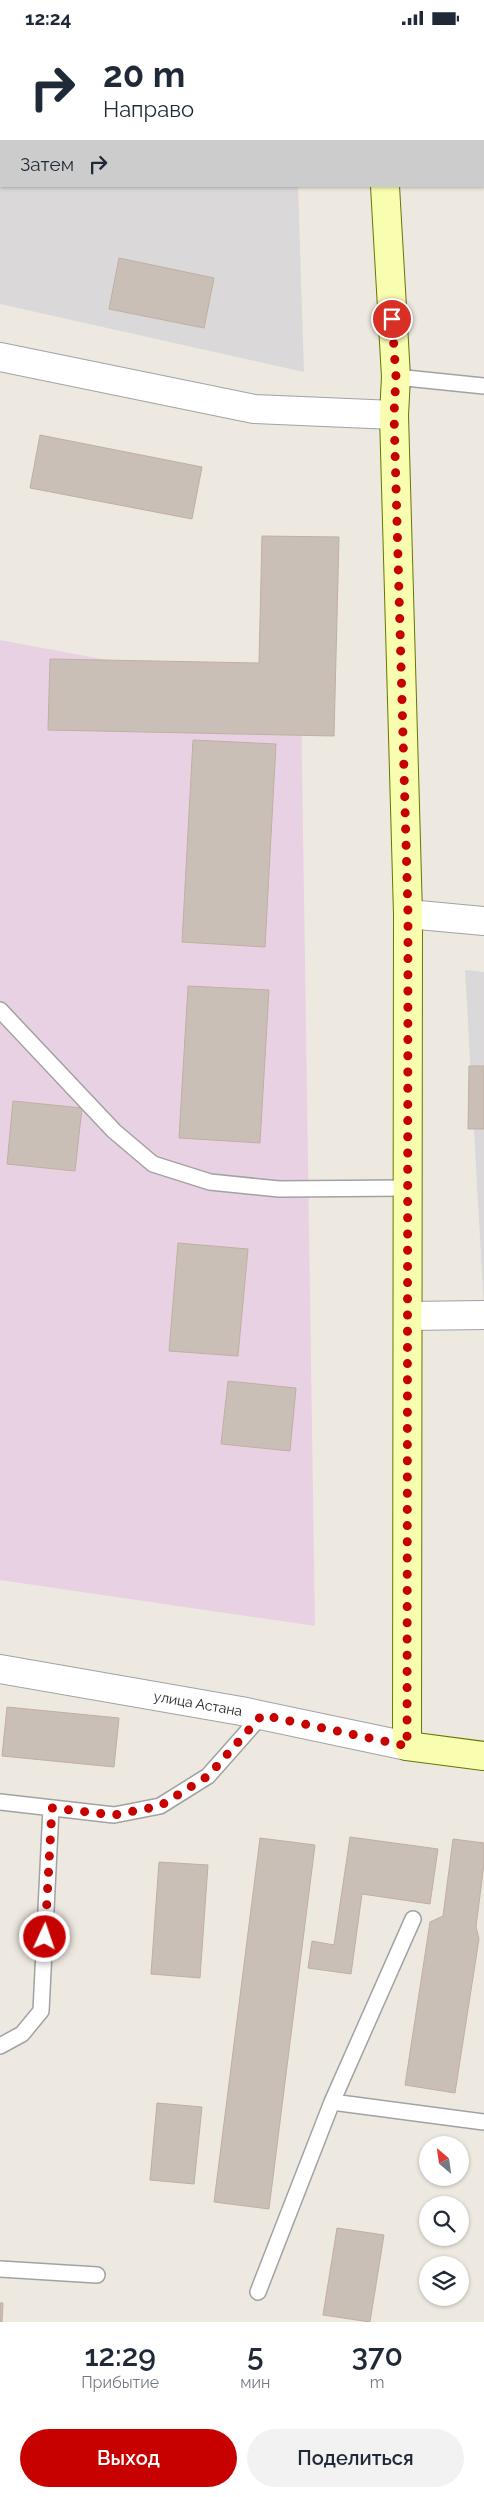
<!DOCTYPE html>
<html lang="ru">
<meta charset="utf-8">
<style>
:root{--surface:#fff;--page:#f2f2f3;--text:#1f2937;--muted:#747a83;--accent:#c70100}
body{margin:0;font-family:Raleway,sans-serif;background:var(--page);color:var(--text);height:100vh;display:flex;flex-direction:column;font-size:19px;white-space:nowrap}
*{box-sizing:border-box;margin:0}
p{font-size:16px;color:var(--muted)}
.icon{flex:none;width:28px;height:28px;fill:none;stroke:currentColor;stroke-width:2;stroke-linecap:round;stroke-linejoin:round}
.map{position:relative;height:2287px;overflow:hidden}
.details{display:flex;flex-direction:column;background:var(--surface);flex:1}
.details>*{flex:none}
.hud{position:absolute;left:0px;top:0px;width:485px;height:152px;box-shadow:0 1px 4px #0004;background:#fff;color:var(--text);overflow:hidden}
.needle{width:32px;rotate:331deg}
.controls{position:absolute;left:419px;top:2101px;display:grid;gap:10px}
.controls a{display:grid;place-items:center;width:50px;height:50px;border-radius:50%;background:var(--surface);box-shadow:0 1px 4px #0004;font-size:25px}
.pin{position:absolute;display:grid;place-items:center;width:42px;height:42px;color:#fff;margin:-21px;border:2px solid #fff;border-radius:50%;box-shadow:0 1px 5px #0007}
.me{position:absolute;width:55px;margin:-28px;rotate:3deg;stroke-linejoin:round;filter:drop-shadow(0 0 4px #0008)}
.turn{display:flex;align-items:center;gap:18px;height:105px;padding:0 20px;font-size:22px}
.turn .icon{width:65px;height:65px;stroke-width:2.5}
.turn b{display:block;font-size:35px;line-height:42px}
.then{display:flex;align-items:center;height:48px;padding:0 20px;background:#0003;gap:10px;font-size:19px}
.eta{display:flex;justify-content:space-evenly;align-items:center;height:85px;text-align:center}
.eta b{font-size:30px;font-weight:600;line-height:35px}
.cta{display:flex;gap:10px;margin-top:auto;padding:10px 20px}
.cta a{flex:1;height:58px;border-radius:30px;background:var(--accent);color:#fff;font-size:20px;font-weight:600;line-height:58px;text-align:center}
.cta a+a{background:var(--page);color:var(--text)}
.status{display:flex;justify-content:space-between;align-items:center;height:35px;padding:0 25px;background:var(--surface);direction:ltr}
.status svg{height:14px;fill:currentColor}
.map>svg:first-child{display:block}
</style>
<div class="status"><b>12:24</b><svg viewBox="0 0 49 12"><path d="M0 12V9h3v3zM5 12V6h3v6zM10 12V3h3v9zM15 12V0h3v12zM26 1h20v11H26zM47 4h2v5h-2z"/></svg></div>
<div class="map">
<svg width="484" height="2287" viewBox="0 0 484 2287">
<rect width="100%" height="100%" fill="#eee9e0"/>
<path fill="#dad8d8" d="M0,0H293L1,1V151H298L304,337L0,269Z
M465,935L484,937V1275Z"/>
<path fill="#e8d1e3" d="M0,605L301,661L315,1591L0,1545Z"/>
<path fill="#cabfb6" stroke="#c0afa2" d="M170,0H247L246,1Z
M119,223L214,243L204,293L109,274Z
M40,400L202,432L192,484L30,453Z
M262,501L339,502L334,701L48,695L50,624L259,628Z
M193,705L276,709L265,912L182,907Z
M188,951L269,955L260,1108L179,1103Z
M469,1031H484V1094H468Z
M13,1066L82,1073L75,1136L7,1129Z
M178,1208L248,1214L238,1321L169,1316Z
M228,1346L296,1353L290,1416L221,1409Z
M7,1672L119,1683L114,1732L2,1721Z
M350,1802L438,1814L430,1869L362,1859L351,1939L308,1933L312,1906L334,1910Z
M260,1803L315,1810L269,2174L214,2167Z
M453,1804L484,1808V1829L476,1892L479,1904L455,2058L405,2050L430,1887L443,1881Z
M159,1827L208,1830L200,1943L151,1939Z
M157,2068L202,2072L194,2149L150,2145Z
M337,2193L384,2200L370,2287L323,2280Z
M0,2268H3L2,2287H0Z"/>
<g fill="none" stroke-linecap="round" stroke-linejoin="round">
<g stroke="#a2a2a2" stroke-width="18">
<path id="lane" d="M396,342L484,351
M0,975L114,1096L153,1129L210,1147L279,1154L408,1153
M0,1767L114,1780L160,1771L208,1741L262,1680
M0,2011L22,1999L41,1976L51,1773
M332,2067L484,2087
M0,2234L97,2240
M258,2257L332,2067L413,1884"/>
</g>
<g stroke="#a2a2a2" stroke-width="30">
<g id="street">
<path d="M0,322L254,374L394,380"/>
<path d="M408,879L484,886"/>
<path d="M408,1281L484,1280"/>
<path id="s1" d="M0,1634L241,1676L407,1711"/>
</g>
</g>
<g stroke="#687500" stroke-width="30">
<path id="secondary" d="M385,0V1
M385,151L396,342L394,380L408,879L407,1711L484,1721"/>
</g>
<g stroke="#936300" stroke-width="30">
<path id="primary" d="M349,0L350,1
M406,1L407,0"/>
</g>
<use href="#lane" stroke="#fff" stroke-width="15"/>
<use href="#street" stroke="#fff" stroke-width="28"/>
<use href="#secondary" stroke="#f9fdaf" stroke-width="28"/>
<use href="#primary" stroke="#ffd194" stroke-width="28"/>
</g>
<g fill="none" stroke-linecap="round" stroke-linejoin="round">
<path stroke="#c70100" stroke-width="9" stroke-dasharray="0 16.2" d="M45,1902L52,1773L114,1780L160,1771L208,1741L262,1680L407,1711L408,879L394,380L396,342L392,284"/>
</g>
<g text-anchor="middle" dominant-baseline="central" stroke-width="4" stroke-linejoin="round" paint-order="stroke">
<g font-size="14" fill="#1b1b1b" stroke="#fff">
<text stroke="none"><textPath href="#s1" startOffset="201">улица Астана</textPath></text>
</g>
</g>
</svg>
<div class="controls">
<a><svg class="needle" viewBox="-14 -14 28 28"><path d="M0-13l5 13h-10z" fill="#e53935"/><path d="M0 13l5-13h-10z" fill="#747a83"/></svg></a>
<a><svg class="icon" aria-label="search" viewBox="0 0 24 24"><circle cx="10" cy="10" r="6"/><path d="M15 15l6 6"/></svg></a>
<a><svg class="icon" aria-label="layers" viewBox="0 0 24 24"><path d="M12 4l9 5-9 5-9-5zM3 14l9 5 9-5"/></svg></a>
</div>
<div class="pin" style="left:392px;top:284px;background:#d93025"><svg class="icon" aria-label="arrive" viewBox="0 0 24 24"><path d="M6 21V4h12l-3 4 3 4H6"/></svg></div>
<svg class="me" style="left:45px;top:1902px" viewBox="-20 -20 40 40"><circle r="17" fill="#c70100" stroke="#fff" stroke-width="3"/><path d="M0-11L8 9 0 5-8 9z" fill="#fff"/></svg>
<div class="hud">
<div class="turn"><svg class="icon" aria-label="right" viewBox="0 0 24 24"><path d="M7 20v-9h11M14 6l5 5-5 5"/></svg><div><b>20 m</b>Направо</div></div>
<div class="then">Затем<svg class="icon" aria-label="right" viewBox="0 0 24 24"><path d="M7 20v-9h11M14 6l5 5-5 5"/></svg></div>
</div>
</div>
<section class="details">
<div class="eta">
<div><b>12:29</b><p>Прибытие</p></div>
<div><b>5</b><p>мин</p></div>
<div><b>370</b><p>m</p></div>
</div>
<div class="cta"><a>Выход</a><a>Поделиться</a></div>
</section>
